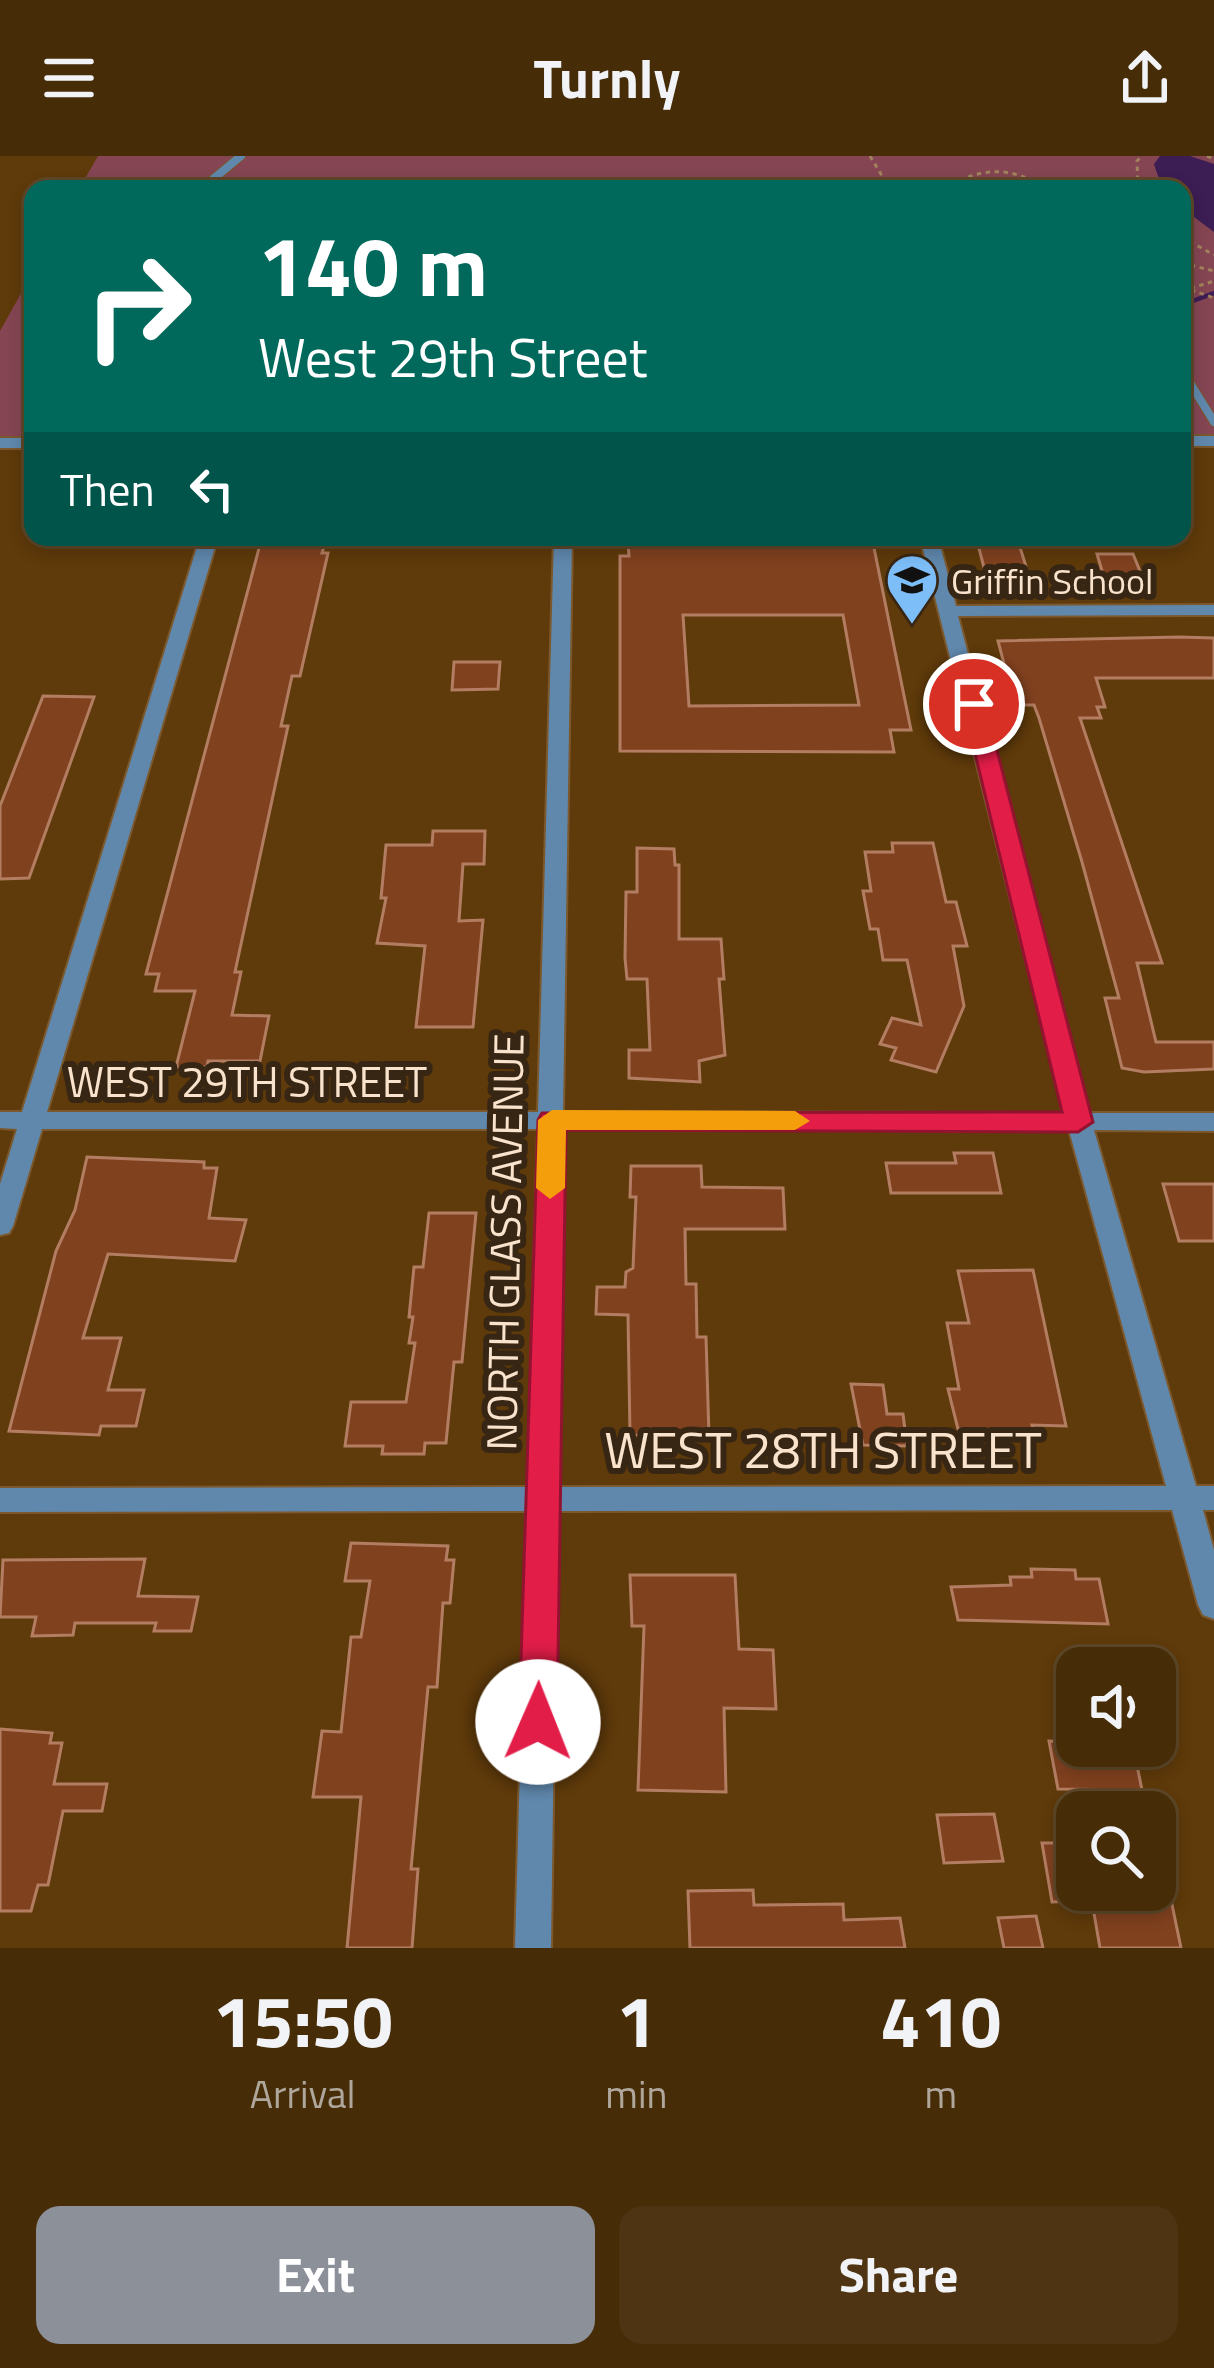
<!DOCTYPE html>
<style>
:root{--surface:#472c08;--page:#4e3412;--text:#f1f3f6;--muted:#b0a79c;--line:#5f4829;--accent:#8c9099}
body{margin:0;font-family:"Titillium Web",sans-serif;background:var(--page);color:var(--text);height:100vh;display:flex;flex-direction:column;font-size:45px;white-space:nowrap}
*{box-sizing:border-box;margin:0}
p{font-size:39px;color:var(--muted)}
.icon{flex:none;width:66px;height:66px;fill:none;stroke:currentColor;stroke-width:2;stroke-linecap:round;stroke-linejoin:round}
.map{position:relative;height:1792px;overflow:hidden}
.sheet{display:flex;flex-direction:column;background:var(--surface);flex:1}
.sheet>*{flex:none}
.guide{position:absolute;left:24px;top:24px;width:1167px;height:366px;border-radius:24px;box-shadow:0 6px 18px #0003,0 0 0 3px var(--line);background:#00695c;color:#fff;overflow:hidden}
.fabs{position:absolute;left:1056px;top:1491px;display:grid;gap:24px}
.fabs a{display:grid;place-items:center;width:120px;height:120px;border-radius:24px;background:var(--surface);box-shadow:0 6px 18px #0003,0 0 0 3px var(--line);font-size:60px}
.pin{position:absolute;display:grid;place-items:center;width:102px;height:102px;color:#fff;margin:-51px;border:6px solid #fff;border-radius:50%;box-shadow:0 3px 12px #0007}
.me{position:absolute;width:132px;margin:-66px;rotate:1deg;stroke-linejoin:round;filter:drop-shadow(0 0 9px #0008)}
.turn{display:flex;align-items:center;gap:42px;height:252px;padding:0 36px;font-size:54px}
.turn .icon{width:156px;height:156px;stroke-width:2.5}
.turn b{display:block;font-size:84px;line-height:102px}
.then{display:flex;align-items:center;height:114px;padding:0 36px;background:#0003;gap:24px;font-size:45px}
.eta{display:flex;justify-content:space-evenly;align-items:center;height:204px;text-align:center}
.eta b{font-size:72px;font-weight:700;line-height:84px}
.action{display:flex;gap:24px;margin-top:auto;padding:24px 36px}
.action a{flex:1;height:138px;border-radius:24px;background:var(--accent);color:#fff;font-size:48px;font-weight:700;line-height:138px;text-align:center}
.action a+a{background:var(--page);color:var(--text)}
header{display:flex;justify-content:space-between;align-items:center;height:156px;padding:0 36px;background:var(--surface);font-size:54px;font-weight:700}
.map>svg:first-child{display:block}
</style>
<header><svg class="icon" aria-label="menu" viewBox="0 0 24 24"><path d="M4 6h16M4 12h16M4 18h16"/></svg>Turnly<svg class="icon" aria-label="share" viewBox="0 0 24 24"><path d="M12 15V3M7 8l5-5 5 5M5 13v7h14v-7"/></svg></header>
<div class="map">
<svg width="1214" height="1792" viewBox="0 0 1214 1792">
<rect width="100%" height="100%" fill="#5f3a0a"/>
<path fill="#854553" d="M98,0H1214V278H1182V33H79Z
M33,116V280H0V175Z"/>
<path fill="#3c1d54" d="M1160,0H1190L1214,8V76L1182,52V33C1163,33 1159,25 1154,8Z"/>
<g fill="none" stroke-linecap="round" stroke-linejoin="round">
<path stroke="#3c1d54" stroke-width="4.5" d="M1182,149L1214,137"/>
</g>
<path fill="#80411f" stroke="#b37d62" stroke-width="3" fill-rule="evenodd" d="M262,381H319L326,384L322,397H328L300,520H292L281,570H288L235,816H241L232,859L269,860L260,905H208L207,911H176L195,835H155L159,818H146Z
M977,385H1018L1030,423H987Z
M628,387H873L911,574H890L894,596L620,595V400H629ZM683,459H843L859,549L689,550Z
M1097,398H1133L1144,425H1105Z
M1180,481L1214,482V522H1096L1105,551H1097L1101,562H1080L1162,807H1137L1156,886H1214V913L1144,916L1122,912L1105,842H1119L1082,706L1039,562L1034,549H1015L998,485Z
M454,506H500L498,533L452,534Z
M43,540L94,541L29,722L0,723V650Z
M433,675H485L484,708H463L459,765L483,764L473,871H416L425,790L377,787L386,742H381L386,689H432Z
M892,687H933L946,746H956L967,790H953L964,850L936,916L891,904L896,892L880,888L892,862L921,869L907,804H883L878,773H870L863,735H871L865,696H893Z
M637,692L674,693L675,709H679V783H721L724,823H719L725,899L699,905L700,926L629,922V894H650L647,823H627L625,802L626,736H637Z
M954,997H993L1001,1037H891L886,1007H956Z
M87,1001L204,1006V1012H217L209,1062L246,1064L235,1105L108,1098L83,1182H121L108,1234H144L136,1270H101L99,1279L9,1275L56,1095L75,1054Z
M631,1010H701L702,1031L783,1032L785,1073H685L686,1128H696L697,1181H706L709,1280L630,1279L628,1159L596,1158L597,1131H625L626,1116L633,1112L636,1041H630Z
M1163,1028H1214V1085H1179Z
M429,1057H476L462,1206H454L446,1287H425L424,1298H382L383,1290H345L351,1246H406L415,1187H409L413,1161H409L414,1111H423Z
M1033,1114L1066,1270L1032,1269L1034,1279L958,1273L948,1233H959L947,1167H969L958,1115Z
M851,1228L883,1229L887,1258H903L907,1290L863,1289Z
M351,1387L448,1390L446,1404H454L450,1447H443L437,1531H428L411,1713H418L412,1792H347L361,1641H313L322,1575L341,1576L351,1481H361L370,1425H345Z
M145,1403L138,1440L198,1441L191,1475H154L156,1467H75L73,1479L32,1480L36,1461H0L3,1404Z
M1031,1413L1075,1414L1076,1423H1099L1108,1468L958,1464L951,1431L1011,1429L1010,1421H1032Z
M630,1419H735L739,1493L773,1494L776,1553L724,1552L726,1636L638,1634L644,1470H632Z
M0,1573L52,1577L50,1587H62L54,1628H107L102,1655H63L48,1729H38L31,1755H0Z
M1049,1585L1133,1590L1142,1634L1058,1633Z
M994,1658L1003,1705L944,1707L937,1659Z
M1042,1687H1077V1745L1052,1746Z
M753,1734L754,1749L843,1748L844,1764L900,1762L905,1792H690L688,1735Z
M1090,1734H1169L1181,1792H1100Z
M1036,1760L1043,1792H1004L998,1762Z"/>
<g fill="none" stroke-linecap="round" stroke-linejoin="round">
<g stroke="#7b582d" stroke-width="10">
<path id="service" d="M201,33L241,0
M1182,214L1214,266"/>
</g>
<g stroke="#7b582d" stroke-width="4">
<path id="minor" d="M200,381H218L47,956H538L554,381H572L563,956L1064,957L920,381H938L956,450L1214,449V459L958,460L1089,957H1214V975L1094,974L1196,1330H1214V1354H1203L1214,1394V1463L1203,1459L1198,1449L1172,1354L557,1355L551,1792H515L527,1355L0,1356V1332L528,1331L538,973H42L13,1070L9,1077L0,1079V1028L17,973L0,972V956H22ZM563,973L1069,974L1166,1330L558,1331Z"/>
</g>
<g stroke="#7b582d" stroke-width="4">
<path id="tertiary" d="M1182,280H1214V290H1182Z
M0,282H33V292H0Z"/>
</g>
<path stroke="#a1825c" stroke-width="3" stroke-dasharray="4.5 4.5" stroke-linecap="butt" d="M870,0L890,33
M1207,0L1214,3
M944,33C979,11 1012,9 1046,33
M1115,33L1137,21
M1138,33L1137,5L1142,0
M1182,81L1214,99
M1182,107L1214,115
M1191,134L1214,142
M1182,135L1214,125"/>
<use href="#service" stroke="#6088ad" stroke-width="8"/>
<use href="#minor" fill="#6088ad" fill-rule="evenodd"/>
<use href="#tertiary" fill="#6088ad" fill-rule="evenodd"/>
</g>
<path fill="#e11d48" stroke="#92132f" stroke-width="3" d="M974,542L985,548L1093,966L1078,976L566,974L557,1566L551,1578L538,1583L525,1578L519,1566L538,964L542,957L1062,956L963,548Z"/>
<path fill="#f59e0b" d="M552,954L795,955L810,965L795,974H566L565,1032L550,1043L536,1032L538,964Z"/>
<defs>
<g id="school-pin" transform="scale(2.7)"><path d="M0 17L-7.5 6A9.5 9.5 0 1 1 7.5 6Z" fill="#7dbef9" stroke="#372614"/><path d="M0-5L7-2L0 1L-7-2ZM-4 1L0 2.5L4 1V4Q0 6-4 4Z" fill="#111"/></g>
</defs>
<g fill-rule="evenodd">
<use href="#school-pin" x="912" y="424"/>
</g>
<g text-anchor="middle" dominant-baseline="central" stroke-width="12" stroke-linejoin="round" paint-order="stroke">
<g font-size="36" fill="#fae3cc" stroke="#372614" text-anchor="start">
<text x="951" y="424">Griffin School</text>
</g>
<g font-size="42" fill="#fae3cc" stroke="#372614">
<text x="247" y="925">WEST 29TH STREET</text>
<text transform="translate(504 1086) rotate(-89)">NORTH GLASS AVENUE</text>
</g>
<g font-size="51" fill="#fae3cc" stroke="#372614">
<text x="823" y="1293">WEST 28TH STREET</text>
</g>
</g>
</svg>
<div class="fabs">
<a><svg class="icon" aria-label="sound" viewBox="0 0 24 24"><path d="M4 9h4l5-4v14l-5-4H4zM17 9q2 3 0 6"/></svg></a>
<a><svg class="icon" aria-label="search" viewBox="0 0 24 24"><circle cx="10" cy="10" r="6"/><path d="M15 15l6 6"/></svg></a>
</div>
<div class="pin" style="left:974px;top:548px;background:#d93025"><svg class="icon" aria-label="arrive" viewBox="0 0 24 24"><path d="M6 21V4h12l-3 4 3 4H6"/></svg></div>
<svg class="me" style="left:538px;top:1566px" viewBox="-20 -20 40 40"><circle r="19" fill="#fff"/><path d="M0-13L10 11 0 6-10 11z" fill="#e11d48"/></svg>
<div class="guide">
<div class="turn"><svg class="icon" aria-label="right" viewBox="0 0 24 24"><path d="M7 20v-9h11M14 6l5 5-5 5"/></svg><div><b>140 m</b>West 29th Street</div></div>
<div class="then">Then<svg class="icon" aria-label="left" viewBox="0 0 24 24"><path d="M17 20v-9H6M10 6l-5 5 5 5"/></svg></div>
</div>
</div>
<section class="sheet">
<div class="eta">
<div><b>15:50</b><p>Arrival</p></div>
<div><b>1</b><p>min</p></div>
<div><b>410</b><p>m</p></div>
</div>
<div class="action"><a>Exit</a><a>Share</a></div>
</section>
